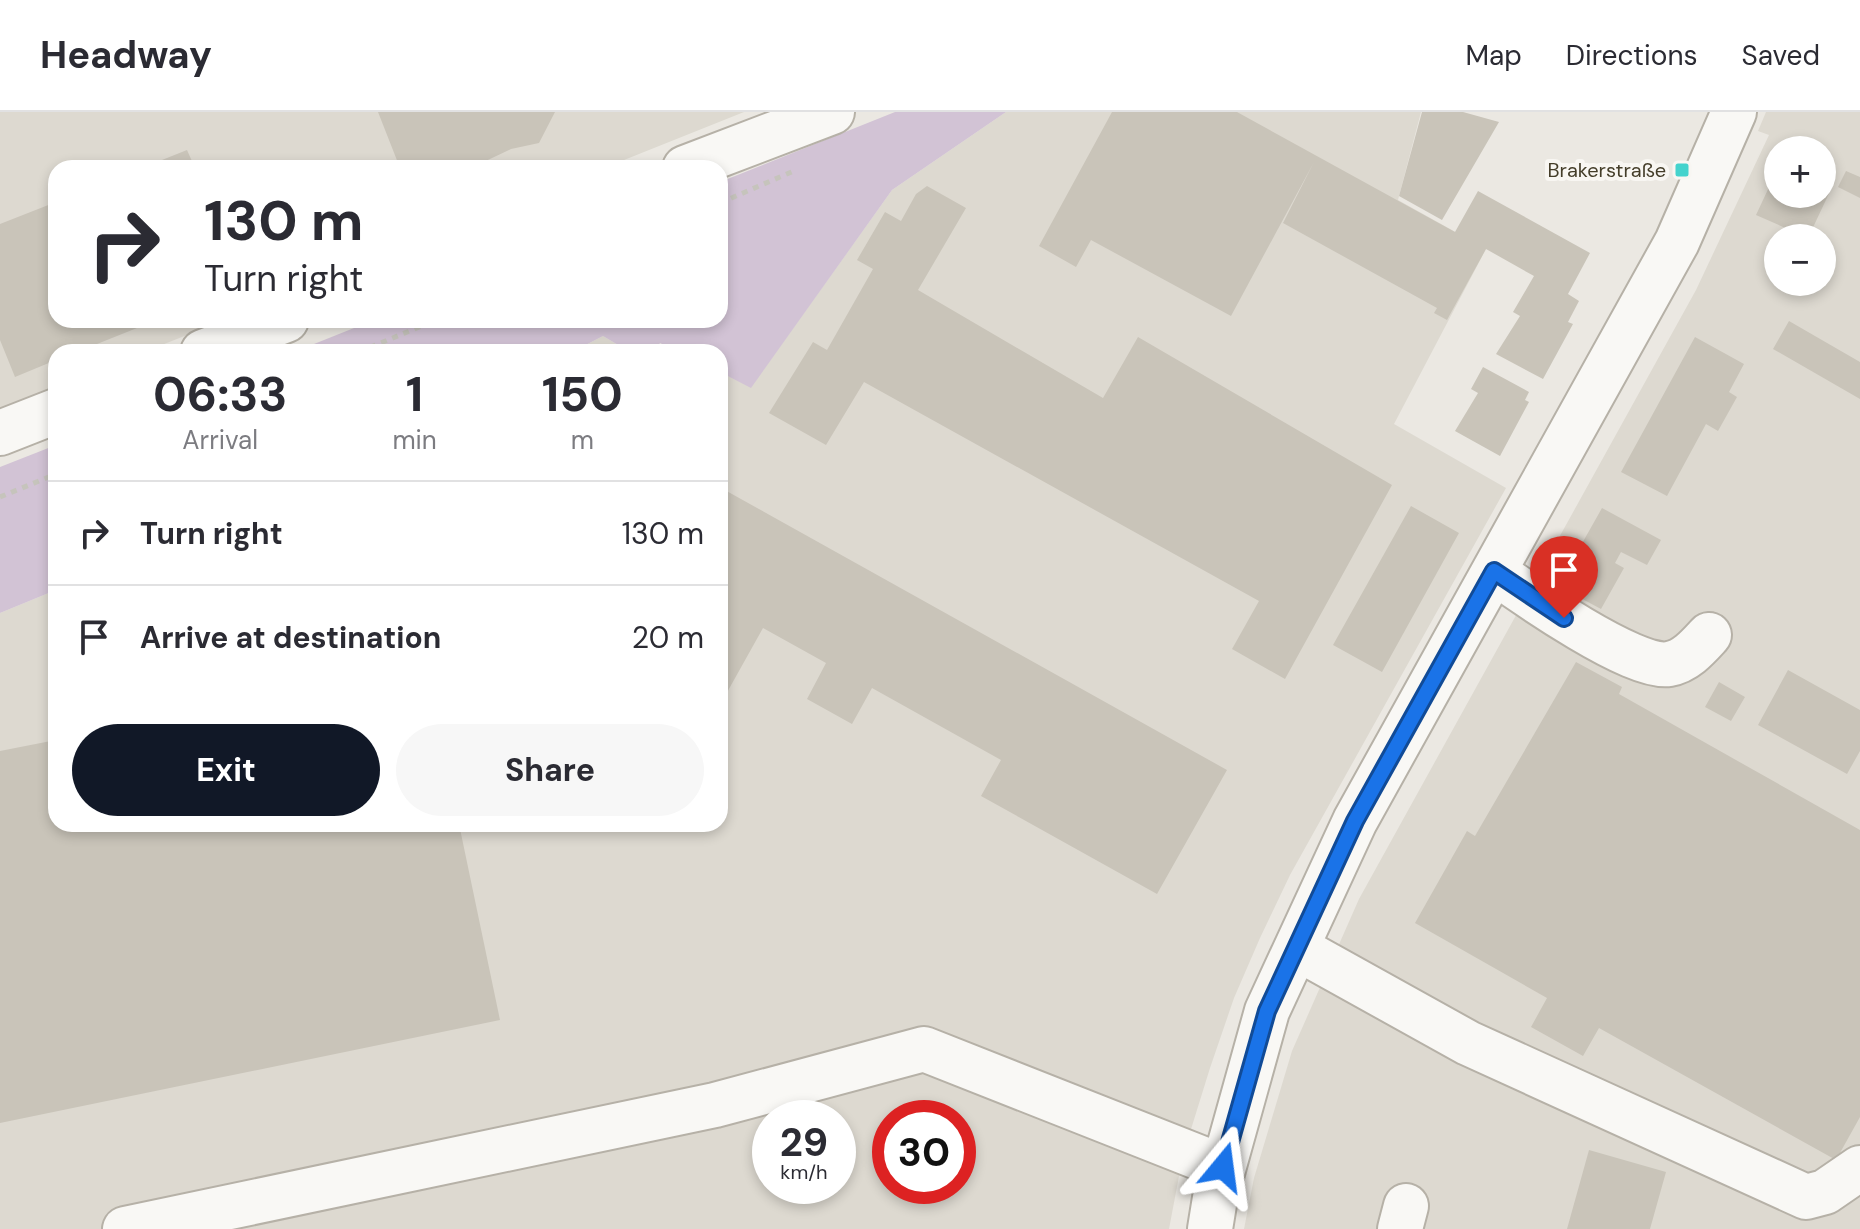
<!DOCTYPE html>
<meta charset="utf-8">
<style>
:root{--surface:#fff;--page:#f7f7f7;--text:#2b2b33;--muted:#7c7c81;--line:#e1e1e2;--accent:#111827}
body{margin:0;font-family:"DM Sans",sans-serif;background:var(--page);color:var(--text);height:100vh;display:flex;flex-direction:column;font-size:30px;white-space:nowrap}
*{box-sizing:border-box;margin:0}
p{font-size:26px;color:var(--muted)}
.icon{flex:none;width:44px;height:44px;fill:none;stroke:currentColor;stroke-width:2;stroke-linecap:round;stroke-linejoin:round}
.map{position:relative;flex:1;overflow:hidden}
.drawer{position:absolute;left:48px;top:232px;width:680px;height:488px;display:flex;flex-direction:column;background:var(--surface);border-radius:24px;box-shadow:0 4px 12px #0003}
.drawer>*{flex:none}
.hud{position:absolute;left:48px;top:48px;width:680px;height:168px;border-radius:24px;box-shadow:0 4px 12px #0003;background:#fff;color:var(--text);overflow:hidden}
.buttons{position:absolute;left:1764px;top:24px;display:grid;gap:16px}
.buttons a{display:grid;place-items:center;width:72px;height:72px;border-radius:50%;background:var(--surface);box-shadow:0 4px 12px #0003;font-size:40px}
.speed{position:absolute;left:752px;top:988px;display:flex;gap:16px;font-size:40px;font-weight:700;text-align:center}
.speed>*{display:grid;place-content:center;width:104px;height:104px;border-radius:50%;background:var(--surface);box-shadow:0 4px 12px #0003;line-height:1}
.speed small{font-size:20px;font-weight:400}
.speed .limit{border:12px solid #d22;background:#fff;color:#111}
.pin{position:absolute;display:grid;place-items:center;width:68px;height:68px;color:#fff;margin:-82px -34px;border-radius:50% 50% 50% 0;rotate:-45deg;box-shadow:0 0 8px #0007}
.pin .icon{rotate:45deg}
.me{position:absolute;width:88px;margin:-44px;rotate:16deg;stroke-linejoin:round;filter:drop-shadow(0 0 6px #0008)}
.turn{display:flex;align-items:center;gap:28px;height:168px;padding:0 24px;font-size:36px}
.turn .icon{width:104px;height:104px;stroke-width:2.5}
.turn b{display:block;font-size:56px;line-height:68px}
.eta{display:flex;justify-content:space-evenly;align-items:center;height:136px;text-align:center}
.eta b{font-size:48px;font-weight:700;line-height:56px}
.button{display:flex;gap:16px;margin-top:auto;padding:16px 24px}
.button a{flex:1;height:92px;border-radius:48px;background:var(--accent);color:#fff;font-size:32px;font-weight:700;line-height:92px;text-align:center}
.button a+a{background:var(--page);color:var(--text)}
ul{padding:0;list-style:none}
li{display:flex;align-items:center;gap:24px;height:104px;padding:0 24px;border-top:2px solid var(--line)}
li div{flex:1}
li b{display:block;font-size:30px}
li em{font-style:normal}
header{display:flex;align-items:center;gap:48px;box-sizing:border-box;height:112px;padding:0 40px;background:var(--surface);border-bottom:2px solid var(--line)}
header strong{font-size:38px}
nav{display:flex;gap:44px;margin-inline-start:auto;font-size:28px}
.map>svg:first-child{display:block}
</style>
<header>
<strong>Headway</strong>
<nav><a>Map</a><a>Directions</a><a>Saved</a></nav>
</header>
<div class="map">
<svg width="1860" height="1117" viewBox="0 0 1860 1117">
<rect width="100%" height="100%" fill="#ebe8e2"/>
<path fill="#ddd9d0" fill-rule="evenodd" d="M0,0H744L604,56H56V208H225L144,240H56V275L0,297Z
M1006,0H1421L1398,88L1486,137L1394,312L1506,376L1290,763L1260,826L1234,886L1210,956L1183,1043L1169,1117H0V501L56,478V712H720V260L751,275L892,78ZM770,1006H838V1074H770ZM890,1006H958V1074H890Z
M1766,0H1860V1117H1244L1254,1066L1292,939L1359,787L1696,178L1769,23L1758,19ZM1778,38H1822V82H1778ZM1778,126H1822V170H1778Z
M603,224L630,240H572Z"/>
<path fill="#d2c3d5" d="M895,0H1006L892,78L751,276L720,260V240H679L660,231L654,240H630L603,224L572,240H294L374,208H720V70Z
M56,333V478L0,501V355Z"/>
<path fill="#c9c4b9" d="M378,0H555L539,31L511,37L471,56H448L428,48L400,56Z
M1112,0H1237L1455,120L1478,79L1590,141L1568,182L1579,189L1568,210L1573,212L1543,267L1496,242L1520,204L1513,200L1534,164L1486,137L1447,208L1434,201L1437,196L1283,111L1314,50L1231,204L1091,128L1076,155L1039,134Z
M1422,0H1463L1499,10L1442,108L1399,84Z
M187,38L195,56H142Z
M1778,56V82H1822V68L1833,73L1808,126L1756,103Z
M1846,59L1860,65V86L1838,75Z
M927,74L966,96L918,178L1103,286L1138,225L1392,373L1285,567L1232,537L1259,489L864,270L826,333L769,301L813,230L827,238L873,157L857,148L885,100L901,109L916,82Z
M56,90V208H157L77,240H56V248L15,265L0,228V112Z
M1789,209L1860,250V287L1773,237Z
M1695,225L1744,252L1729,280L1737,285L1718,319L1706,312L1667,384L1621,360Z
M1483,255L1529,280L1525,288L1529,290L1500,344L1455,319L1478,281L1471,277Z
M723,377L1227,658L1157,782L981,684L1001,648L872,576L852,612L807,587L826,551L763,516L720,593V382Z
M1411,394L1459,421L1382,560L1333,533Z
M1602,396L1661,428L1647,453L1621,440L1615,451L1624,456L1601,497L1558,474Z
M1576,550L1622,575L1619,582L1860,718V1005L1836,1048L1599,916L1583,944L1531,915L1547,886L1415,811L1467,719L1475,724Z
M1788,558L1860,598V639L1847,662L1758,613Z
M1719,570L1745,585L1731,609L1705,595Z
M56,628V712H459L500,908L0,1011V639Z
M1589,1038L1666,1060L1650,1117H1567Z"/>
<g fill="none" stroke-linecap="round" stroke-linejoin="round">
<g stroke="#b6b1a7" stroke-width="48">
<path id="minor" d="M685,56L832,0
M203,240L286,208
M0,321L56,299
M1494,459C1525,482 1634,558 1669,552C1686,549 1698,535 1709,523
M1297,836L1468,931L1806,1085L1825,1080L1860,1056
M125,1117L715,993L924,937L1223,1055
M1210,1117L1215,1086L1267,899L1355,709L1677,130L1734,0
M1400,1117L1406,1094"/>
</g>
<path stroke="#c6c4bc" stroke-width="5" stroke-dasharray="6 6" stroke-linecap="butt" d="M720,91L796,58
M359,240L436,208
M0,385L56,362"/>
<use href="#minor" stroke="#f9f8f5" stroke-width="44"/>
</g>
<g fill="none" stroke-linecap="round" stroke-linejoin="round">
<g stroke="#114b97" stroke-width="20">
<path id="route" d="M1223,1055L1267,899L1355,709L1494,459L1564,506"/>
</g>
<use href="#route" stroke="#1a73e8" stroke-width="14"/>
</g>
<rect fill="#44d3cd" stroke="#f8f6f2" stroke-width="3" x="1674" y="50" width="16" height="16" rx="4"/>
<g text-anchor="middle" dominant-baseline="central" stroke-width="8" stroke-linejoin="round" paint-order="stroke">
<g font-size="20" fill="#443d29" stroke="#f8f6f2" text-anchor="end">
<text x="1666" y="58">Brakerstraße</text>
</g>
</g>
</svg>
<div class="buttons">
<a>+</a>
<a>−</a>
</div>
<div class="speed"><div>29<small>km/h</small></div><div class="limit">30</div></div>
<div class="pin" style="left:1564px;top:506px;background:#d93025"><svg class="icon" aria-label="arrive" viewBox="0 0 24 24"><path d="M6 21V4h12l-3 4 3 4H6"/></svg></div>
<svg class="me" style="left:1223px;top:1055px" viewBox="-20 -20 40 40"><path d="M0-17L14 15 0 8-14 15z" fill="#1a73e8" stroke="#fff" stroke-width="4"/></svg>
<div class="hud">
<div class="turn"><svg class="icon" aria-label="right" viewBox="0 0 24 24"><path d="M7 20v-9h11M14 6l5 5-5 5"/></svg><div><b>130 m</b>Turn right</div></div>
</div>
<section class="drawer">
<div class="eta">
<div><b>06:33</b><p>Arrival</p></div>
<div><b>1</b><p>min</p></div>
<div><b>150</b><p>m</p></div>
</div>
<ul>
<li><svg class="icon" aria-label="right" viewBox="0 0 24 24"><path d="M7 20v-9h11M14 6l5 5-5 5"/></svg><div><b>Turn right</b></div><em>130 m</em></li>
<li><svg class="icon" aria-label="arrive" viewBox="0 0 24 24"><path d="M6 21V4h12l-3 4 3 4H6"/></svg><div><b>Arrive at destination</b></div><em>20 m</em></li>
</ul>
<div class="button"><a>Exit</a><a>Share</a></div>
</section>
</div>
